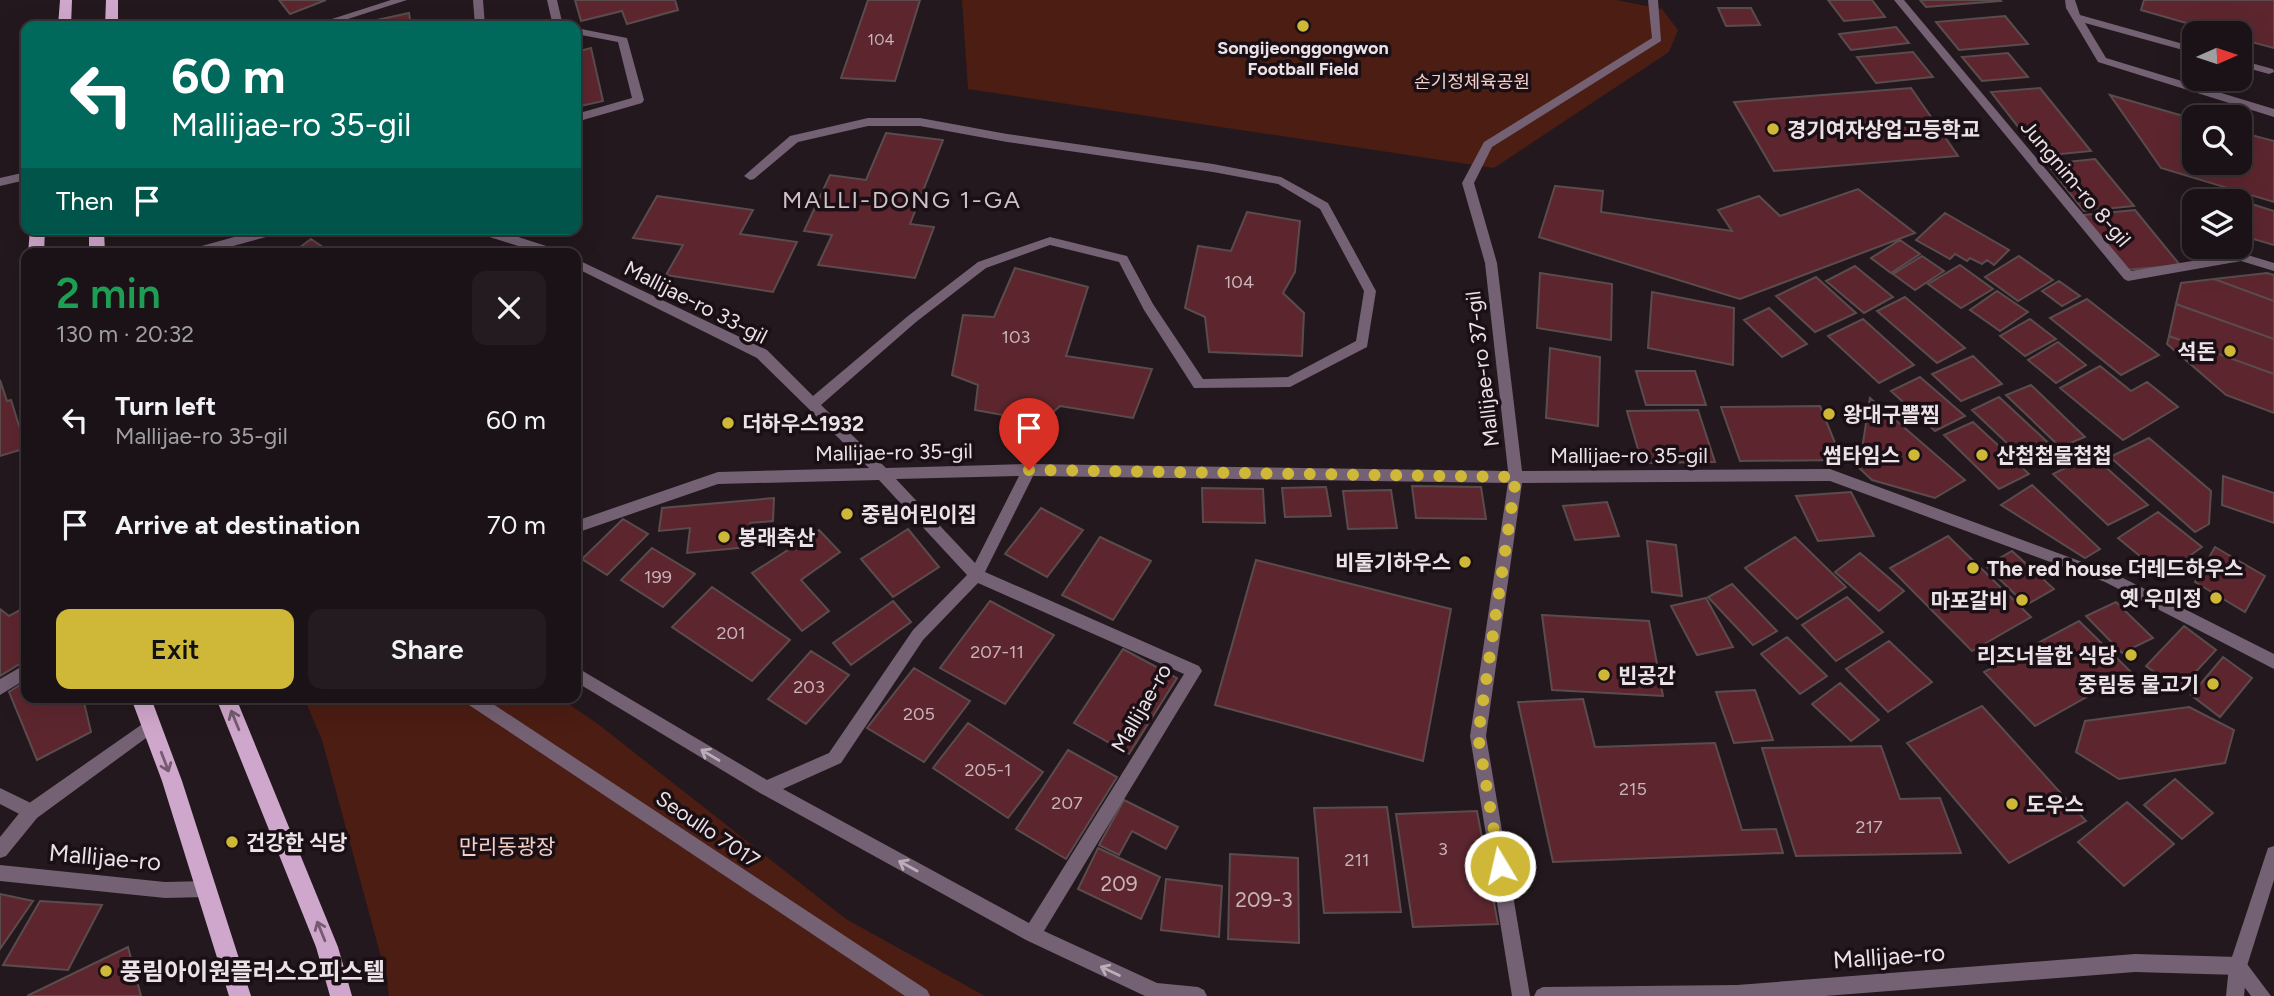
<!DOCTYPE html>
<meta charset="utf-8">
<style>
:root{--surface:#1a1216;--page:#231b1f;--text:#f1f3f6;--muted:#9f9ea1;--line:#383235;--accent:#cfb837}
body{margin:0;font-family:Figtree,"Noto Sans KR",sans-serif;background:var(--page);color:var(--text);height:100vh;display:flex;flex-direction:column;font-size:26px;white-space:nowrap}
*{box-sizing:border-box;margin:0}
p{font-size:23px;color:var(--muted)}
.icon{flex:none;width:38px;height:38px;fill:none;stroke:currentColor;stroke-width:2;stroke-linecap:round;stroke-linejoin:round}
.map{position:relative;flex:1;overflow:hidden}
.drawer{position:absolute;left:21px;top:248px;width:560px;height:455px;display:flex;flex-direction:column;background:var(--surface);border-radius:14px;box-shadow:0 7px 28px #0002,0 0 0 2px var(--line)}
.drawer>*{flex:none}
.banner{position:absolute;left:21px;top:21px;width:560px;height:214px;border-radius:14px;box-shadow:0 7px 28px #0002,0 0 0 2px var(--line);background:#00695c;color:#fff;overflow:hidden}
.needle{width:46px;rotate:87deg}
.controls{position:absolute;left:2182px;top:21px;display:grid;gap:14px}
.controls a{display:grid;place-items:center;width:70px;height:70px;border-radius:14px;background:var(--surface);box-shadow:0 7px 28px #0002,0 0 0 2px var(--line);font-size:35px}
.pin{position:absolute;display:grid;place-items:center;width:60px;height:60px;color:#fff;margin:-72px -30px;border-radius:50% 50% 50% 0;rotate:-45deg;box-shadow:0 0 7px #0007}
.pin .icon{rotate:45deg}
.me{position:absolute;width:77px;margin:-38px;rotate:351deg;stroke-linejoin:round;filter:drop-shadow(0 0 5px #0008)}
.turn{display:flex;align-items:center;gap:24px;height:147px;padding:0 35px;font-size:32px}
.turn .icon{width:91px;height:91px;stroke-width:2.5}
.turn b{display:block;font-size:49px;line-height:60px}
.then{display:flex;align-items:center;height:66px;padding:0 35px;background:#0003;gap:14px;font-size:26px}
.round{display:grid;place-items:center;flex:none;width:74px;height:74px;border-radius:14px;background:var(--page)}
.summary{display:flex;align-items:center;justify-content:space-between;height:119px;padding:0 35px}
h1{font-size:42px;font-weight:600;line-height:52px;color:#1e9e55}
.primary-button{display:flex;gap:14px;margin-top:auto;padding:14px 35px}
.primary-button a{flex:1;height:80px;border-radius:14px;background:var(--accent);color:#111;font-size:28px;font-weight:600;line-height:80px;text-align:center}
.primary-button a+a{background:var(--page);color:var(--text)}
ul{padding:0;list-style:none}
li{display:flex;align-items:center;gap:21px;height:105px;padding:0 35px}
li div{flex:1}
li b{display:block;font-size:26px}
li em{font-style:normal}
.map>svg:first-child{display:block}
</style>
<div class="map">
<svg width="2274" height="996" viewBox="0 0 2274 996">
<rect width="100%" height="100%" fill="#23181d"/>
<path fill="#4b1d13" d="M962,0H1616L1662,9L1678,30L1669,52L1494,168L968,89Z
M304,698H560L598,724L846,919L985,996H389L387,979L322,740Z"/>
<path fill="#5d262f" stroke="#5a4c4d" stroke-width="2" d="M279,0H326L290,14Z
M575,0H675L678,10L627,24L622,11L581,21Z
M868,0H920L895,81L841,78Z
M1828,0H1872L1885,17L1844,21Z
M1920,0H2000L2001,1L1926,7Z
M2144,0H2274V48L2240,39V33H2221L2141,10Z
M1718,8H1751L1760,25L1726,26Z
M409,13L411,26H358V24Z
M2005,16L2028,44L1959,50L1936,22Z
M1896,27L1909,43L1851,50L1839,34Z
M591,48L603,101L576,107V52Z
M1913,52L1933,77L1876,83L1857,57Z
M2008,53L2028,77L1982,81L1962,57Z
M1911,88L1958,156L1774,171L1734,102Z
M2040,88L2091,151L2041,156L1991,92Z
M2110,95L2194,119V163H2240V132L2274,141V202L2161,168Z
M886,133L943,140L910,224L934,227L915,278L818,265L832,235L804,231L830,175L866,180Z
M2095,159L2134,206L2084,211L2047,164Z
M1555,186L1603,191L1601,212L1732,231L1718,210L1759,196L1780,216L1858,189L1915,233L1740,299L1539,237Z
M657,196L753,210L740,234L797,242L773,292L666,275L683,245L633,238Z
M2245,202L2274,211V245L2243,236Z
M2135,210L2180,265L2126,270L2083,215Z
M1247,212L1300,221L1295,272L1283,293L1304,313L1302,356L1209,352L1205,317L1185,308L1198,246L1231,251Z
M1945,213L2009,250L1994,265L1987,260L1982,264L1970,258L1967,261L1955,254L1950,259L1916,240Z
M311,239L333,254H291Z
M1900,240L1920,254L1891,273L1871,258Z
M1922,256L1944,271L1915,290L1893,274Z
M2019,256L2053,280L2018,301L1985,277Z
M1960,265L1993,289L1961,308L1928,284Z
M1855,266L1893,297L1864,313L1826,281Z
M1015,268L1088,287L1066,356L1152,369L1133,418L1060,406L1042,422L975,410L978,385L952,375L963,315L994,317Z
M1540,273L1612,284L1611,340L1537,328Z
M2267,273L2274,275V301L2214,279Z
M1816,277L1856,313L1815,332L1776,296Z
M2214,279L2274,301V339L2176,304L2181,283Z
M2059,281L2080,296L2062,306L2042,291Z
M1997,291L2028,312L2000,331L1970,310Z
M1652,292L1734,308L1733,365L1648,348Z
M1905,297L1965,348L1937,363L1877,311Z
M2087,299L2159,355L2121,375L2050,318Z
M2176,304L2274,339V374L2169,336Z
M1769,308L1807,344L1782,357L1744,320Z
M1863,319L1914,365L1879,383L1828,336Z
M2030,319L2056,339L2025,356L2000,336Z
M2169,336L2274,374V413L2226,395L2167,344Z
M2058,342L2086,365L2056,383L2028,360Z
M1550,348L1600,357L1598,426L1546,418Z
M1973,356L2002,384L1961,401L1932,374Z
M2100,366L2131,391L2147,382L2178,407L2123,440L2060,388Z
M1636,371H1695L1706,405H1646Z
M1920,377L1965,416L1935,431L1891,391Z
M0,380L7,401L11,400L26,448L0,456Z
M2031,385L2085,437L2060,447L2006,395Z
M1999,397L2057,451L2029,464L1972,410Z
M1870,398L1965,480L1935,498L1872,480L1859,468Z
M1820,406L1842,460L1740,461L1721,407Z
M1698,410L1715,462L1642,463L1627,411Z
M1973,422L2029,474L1999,489L1944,435Z
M2149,438L2211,491L2209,524L2195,532L2110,457Z
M2092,455L2148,505L2108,525L2053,474Z
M2223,476L2274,493V523L2222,505Z
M2032,485L2100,549L2085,558L2001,505Z
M1412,486L1481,487L1486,519L1416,518Z
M1326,487L1331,516L1285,517L1282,488Z
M1202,488L1263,489L1265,523L1203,522Z
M1391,490L1397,528L1348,529L1343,491Z
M1851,492L1874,536L1818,541L1796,496Z
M774,498L773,521L750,523L748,547L687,553L690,528L659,531L662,508Z
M1607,502L1619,536L1575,540L1563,506Z
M1041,508L1083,530L1047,577L1005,554Z
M2158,512L2202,547L2163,575L2118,538Z
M623,519L648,534L607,575L582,559Z
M908,529L939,567L893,597L861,559Z
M819,530L840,552L801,580L829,611L802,631L752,573Z
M1948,536L2031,617L1972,651L1890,568Z
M1100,537L1151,561L1113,620L1062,595Z
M1795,537L1846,587L1797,619L1745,568Z
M1647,541L1676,545L1682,596L1652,592Z
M2215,547L2265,576L2245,612L2195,582Z
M652,548L695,574L663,607L621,580Z
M2012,551L2054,589L2026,605L1986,566Z
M1860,553L1904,591L1879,611L1835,572Z
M1256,560L1451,609L1423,761L1215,705Z
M1732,584L1777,631L1753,645L1708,597Z
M712,587L790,640L752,681L672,627Z
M1847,597L1883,632L1836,661L1802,625Z
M1706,598L1733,647L1697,655L1671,606Z
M893,601L911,622L851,665L833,643Z
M990,601L1054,635L1005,704L940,668Z
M2116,602L2153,638L2122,653L2086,616Z
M26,607V660L0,676V609L9,616Z
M1542,615L1649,621L1663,696L1552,690Z
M2079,621L2131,672L2035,726L1984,672Z
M2184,626L2216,650L2179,690L2146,666Z
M1787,637L1827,676L1800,694L1761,654Z
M1889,641L1932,682L1888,712L1846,669Z
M1123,649L1177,678L1129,754L1074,723Z
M811,651L849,675L806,724L768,699Z
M2223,657L2252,678L2220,717L2191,695Z
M914,668L970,701L924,762L867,728Z
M26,681V698H83L91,732L37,760L9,692Z
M1840,683L1879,720L1851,741L1812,704Z
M1755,690L1773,740L1734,743L1716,692Z
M1583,699L1595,747L1715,743L1742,830L1776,829L1783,853L1553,862L1518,702Z
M1982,706L2086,821L2009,863L1907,743Z
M2189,707L2234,730L2225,763L2119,779L2076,752L2085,721Z
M968,723L1043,772L1008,818L933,768Z
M1881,746L1900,799L1940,798L1961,853L1796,856L1762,748Z
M1068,750L1117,777L1066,859L1016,829Z
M2175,779L2213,813L2182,839L2144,805Z
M1124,800L1178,827L1166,849L1132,831L1119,855L1099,845Z
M2127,802L2174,844L2124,886L2078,842Z
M1387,807L1401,912L1324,913L1314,808Z
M1477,811L1498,924L1413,927L1396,814Z
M1098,848L1160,877L1141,919L1078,889Z
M1230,854L1298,858L1299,943L1228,939Z
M1166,879L1222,886L1219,937L1161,930Z
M0,894L33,901L0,949Z
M40,901L102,905L68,970L3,965Z
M128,947L141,996H27Z"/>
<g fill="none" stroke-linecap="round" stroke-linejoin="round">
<path fill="#746173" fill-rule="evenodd" d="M2065,0H2075L2080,15L2194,47V53L2085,23L2106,58L2274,109V117L2098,62L2066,8Z
M2240,60L2273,69L2274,72L2269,74L2240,66Z
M26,664V679L0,695V679Z
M0,788L37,806L39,812L37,818L31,820L0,804Z
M2238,957L2244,960L2271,996H2251L2229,966L2232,960Z"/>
<path fill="#746173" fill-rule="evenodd" d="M463,698H484L927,990L930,996H905L466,703Z"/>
<path fill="#746173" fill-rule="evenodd" d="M391,0H407L326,26H310Z
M473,0H483L485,26H475Z
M547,0H557L563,26H553Z
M1648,0H1658L1661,41L1492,147L1474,183L1497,263L1522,471L1830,469L2115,574L2274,654V669L2105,582L1830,481L1522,483L1486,736L1530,996H1512L1470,736L1508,483L1033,476L985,572L1199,666L1202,671L1044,931L1157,983L1198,987L1204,990L1207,996H1145L1026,940L760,793L576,682V667L767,780L829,753L913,630L967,575L879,480L718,484L576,533V521L718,472L869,468L757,358L576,268V259L767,350L813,396L908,316L978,262L1050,237L1127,256L1153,304L1203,379L1288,377L1356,341L1364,291L1320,209L1278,184L1213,172L1007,142L920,126H868L798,142L754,179L750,180L744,176L790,136L868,118H920L1007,134L1213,164L1281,177L1328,203L1376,291L1367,347L1290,387L1194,388L1144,310L1119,262L1050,245L986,268L916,322L821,405L886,468L1029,464L1508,471L1485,263L1462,183L1484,142L1652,38ZM1019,476L975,563L896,479ZM978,583L1184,674L1029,923L783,789L841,763L923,640Z
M1894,0H1904L2131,271L2241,253L2274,263V271L2241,261L2128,281L2124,279Z
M576,28L627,38L644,100L642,103L576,122V114L632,98L618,42L576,34Z
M26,172V180L0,186V178Z
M263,229H286L284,232L204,254H181L187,250Z
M472,229H493L562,251L564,254H543L474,232Z
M151,718L157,720L159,725L157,730L37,818L6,856L0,858V837L25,806Z
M0,865L165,882L206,881L212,883L214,889L212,895L206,897L165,898L0,881Z
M2135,954L2238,957L2244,960L2247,966L2244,972L2238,975L2135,972L1825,996H1534L1537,990L1543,987L1737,985Z"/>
<path fill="#746173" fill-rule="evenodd" d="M2274,846V880L2247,966L2244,996H2226L2229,966L2266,854L2268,848Z"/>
<path fill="#d0a7cc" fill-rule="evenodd" d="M60,0H72L71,26H58Z
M106,0H118V26H105Z
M30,229H45L44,254H28Z
M89,229H104L105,254H89Z
M131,698H151L182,781L251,996H229L162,781Z
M216,698H236L338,947L352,996H330L316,947Z"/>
</g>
<defs><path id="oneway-shaft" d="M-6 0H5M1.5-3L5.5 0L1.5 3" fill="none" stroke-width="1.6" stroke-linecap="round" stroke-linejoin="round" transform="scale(1.75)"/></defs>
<g stroke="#755b70">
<use href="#oneway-shaft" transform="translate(235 720) rotate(-112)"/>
<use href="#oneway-shaft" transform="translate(165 762) rotate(69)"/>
<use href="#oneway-shaft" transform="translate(321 931) rotate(-112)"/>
</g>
<g stroke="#bbaeb8">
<use href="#oneway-shaft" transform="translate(710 755) rotate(-149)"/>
<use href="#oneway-shaft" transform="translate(908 866) rotate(-151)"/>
<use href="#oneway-shaft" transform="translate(1110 971) rotate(-155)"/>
</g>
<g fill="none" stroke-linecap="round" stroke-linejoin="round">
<path stroke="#cfb837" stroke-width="12" stroke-dasharray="0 21.6" d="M1029,470L1516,477L1478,736L1500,866"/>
</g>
<g fill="#cfb837" stroke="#1a0f14" stroke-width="2.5">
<circle cx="1303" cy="26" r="7"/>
<circle cx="1773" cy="129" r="7"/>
<circle cx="2230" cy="351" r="7"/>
<circle cx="1829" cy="414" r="7"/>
<circle cx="728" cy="423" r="7"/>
<circle cx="1914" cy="455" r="7"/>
<circle cx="1982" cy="455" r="7"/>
<circle cx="847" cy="514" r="7"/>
<circle cx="724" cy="537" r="7"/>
<circle cx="1465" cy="562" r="7"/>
<circle cx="1973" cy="568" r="7"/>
<circle cx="2216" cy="598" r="7"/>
<circle cx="2022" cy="600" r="7"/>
<circle cx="2131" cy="655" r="7"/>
<circle cx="1604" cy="675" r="7"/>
<circle cx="2213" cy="684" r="7"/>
<circle cx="2012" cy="804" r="7"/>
<circle cx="232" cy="842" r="7"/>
<circle cx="106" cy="971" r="7"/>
</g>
<g text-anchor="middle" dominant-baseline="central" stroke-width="7" stroke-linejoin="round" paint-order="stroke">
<g font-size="16" fill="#c7b3b8">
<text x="881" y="39">104</text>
</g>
<g font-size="18" font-weight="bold" fill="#eae2e6" stroke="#1a0f14">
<text x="1303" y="48">Songijeonggongwon<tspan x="1303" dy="21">Football Field</tspan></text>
</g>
<g font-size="18" fill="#f6d0c7" stroke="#1a0f14">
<text x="1472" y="82">손기정체육공원</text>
</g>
<g font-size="18" fill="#c7b3b8">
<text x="1239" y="282">104</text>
<text x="1016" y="337">103</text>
<text x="658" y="577">199</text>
<text x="731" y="633">201</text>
<text x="997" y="652">207-11</text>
<text x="809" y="687">203</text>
<text x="919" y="714">205</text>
<text x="988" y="770">205-1</text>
<text x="1633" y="789">215</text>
<text x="1067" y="803">207</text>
<text x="1869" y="827">217</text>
<text x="1443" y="849">3</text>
<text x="1357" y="860">211</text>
</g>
<g font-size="21" font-weight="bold" fill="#eae2e6" stroke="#1a0f14" text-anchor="start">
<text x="1787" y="129">경기여자상업고등학교</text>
<text x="2216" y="351" text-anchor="end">석돈</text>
<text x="1843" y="414">왕대구뽈찜</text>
<text x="742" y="423">더하우스1932</text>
<text x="1900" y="455" text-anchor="end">썸타임스</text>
<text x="1996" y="455">산첩첩물첩첩</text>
<text x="861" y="514">중림어린이집</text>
<text x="738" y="537">봉래축산</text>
<text x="1451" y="562" text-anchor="end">비둘기하우스</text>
<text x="1987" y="568">The red house 더레드하우스</text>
<text x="2202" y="598" text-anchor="end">옛 우미정</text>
<text x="2008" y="600" text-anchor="end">마포갈비</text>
<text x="2117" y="655" text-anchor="end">리즈너블한 식당</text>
<text x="1618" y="675">빈공간</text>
<text x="2199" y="684" text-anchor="end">중림동 물고기</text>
<text x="2026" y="804">도우스</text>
<text x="246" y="842">건강한 식당</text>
</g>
<g font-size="21" fill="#eae2e6" stroke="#1a0f14">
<text transform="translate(2076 183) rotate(50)">Jungnim-ro 8-gil</text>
<text transform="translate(696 302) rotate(27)">Mallijae-ro 33-gil</text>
<text transform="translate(1482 369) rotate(-97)">Mallijae-ro 37-gil</text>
<text transform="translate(894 452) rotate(-1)">Mallijae-ro 35-gil</text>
<text x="1629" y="455">Mallijae-ro 35-gil</text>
<text transform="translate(1141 708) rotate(-60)">Mallijae-ro</text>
<text transform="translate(708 829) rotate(34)">Seoullo 7017</text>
</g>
<g font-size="21" fill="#f6d0c7" stroke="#1a0f14">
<text x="507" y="846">만리동광장</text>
</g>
<g font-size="21" fill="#c7b3b8">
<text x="1119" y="883">209</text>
<text x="1264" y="899">209-3</text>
</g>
<g font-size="24" letter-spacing="2" fill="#d0c1c7" stroke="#1a0f14">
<text x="902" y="199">MALLI-DONG 1-GA</text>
</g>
<g font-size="24" fill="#eae2e6" stroke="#1a0f14">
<text transform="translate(105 857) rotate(5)">Mallijae-ro</text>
<text transform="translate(1889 956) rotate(-4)">Mallijae-ro</text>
</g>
<g font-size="24" font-weight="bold" fill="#eae2e6" stroke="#1a0f14" text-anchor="start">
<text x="120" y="971">풍림아이원플러스오피스텔</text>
</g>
</g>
</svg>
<div class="controls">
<a><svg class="needle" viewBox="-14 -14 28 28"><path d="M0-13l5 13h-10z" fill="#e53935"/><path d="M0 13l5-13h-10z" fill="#9f9ea1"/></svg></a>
<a><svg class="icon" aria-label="search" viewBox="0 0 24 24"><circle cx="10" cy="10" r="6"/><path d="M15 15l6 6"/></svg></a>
<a><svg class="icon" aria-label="layers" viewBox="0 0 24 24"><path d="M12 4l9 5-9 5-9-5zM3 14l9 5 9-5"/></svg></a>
</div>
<div class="pin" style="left:1029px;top:470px;background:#d93025"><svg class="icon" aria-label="arrive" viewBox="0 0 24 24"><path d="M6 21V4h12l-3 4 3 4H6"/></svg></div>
<svg class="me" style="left:1500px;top:866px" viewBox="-20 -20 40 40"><circle r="17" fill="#cfb837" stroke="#fff" stroke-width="3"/><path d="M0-11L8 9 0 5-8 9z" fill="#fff"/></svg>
<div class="banner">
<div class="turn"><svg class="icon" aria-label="left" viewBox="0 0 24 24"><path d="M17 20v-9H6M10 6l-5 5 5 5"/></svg><div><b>60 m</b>Mallijae-ro 35-gil</div></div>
<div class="then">Then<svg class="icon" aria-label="arrive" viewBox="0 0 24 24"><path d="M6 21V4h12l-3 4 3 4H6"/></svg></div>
</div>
<section class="drawer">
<div class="summary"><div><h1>2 min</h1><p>130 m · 20:32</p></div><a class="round"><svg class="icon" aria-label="close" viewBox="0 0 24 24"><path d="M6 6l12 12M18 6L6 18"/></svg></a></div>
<ul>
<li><svg class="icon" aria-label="left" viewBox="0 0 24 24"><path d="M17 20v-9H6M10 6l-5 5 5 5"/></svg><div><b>Turn left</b><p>Mallijae-ro 35-gil</p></div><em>60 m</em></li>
<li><svg class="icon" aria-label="arrive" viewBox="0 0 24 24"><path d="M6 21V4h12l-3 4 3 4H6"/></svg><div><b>Arrive at destination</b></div><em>70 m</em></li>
</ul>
<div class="primary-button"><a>Exit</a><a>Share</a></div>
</section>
</div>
